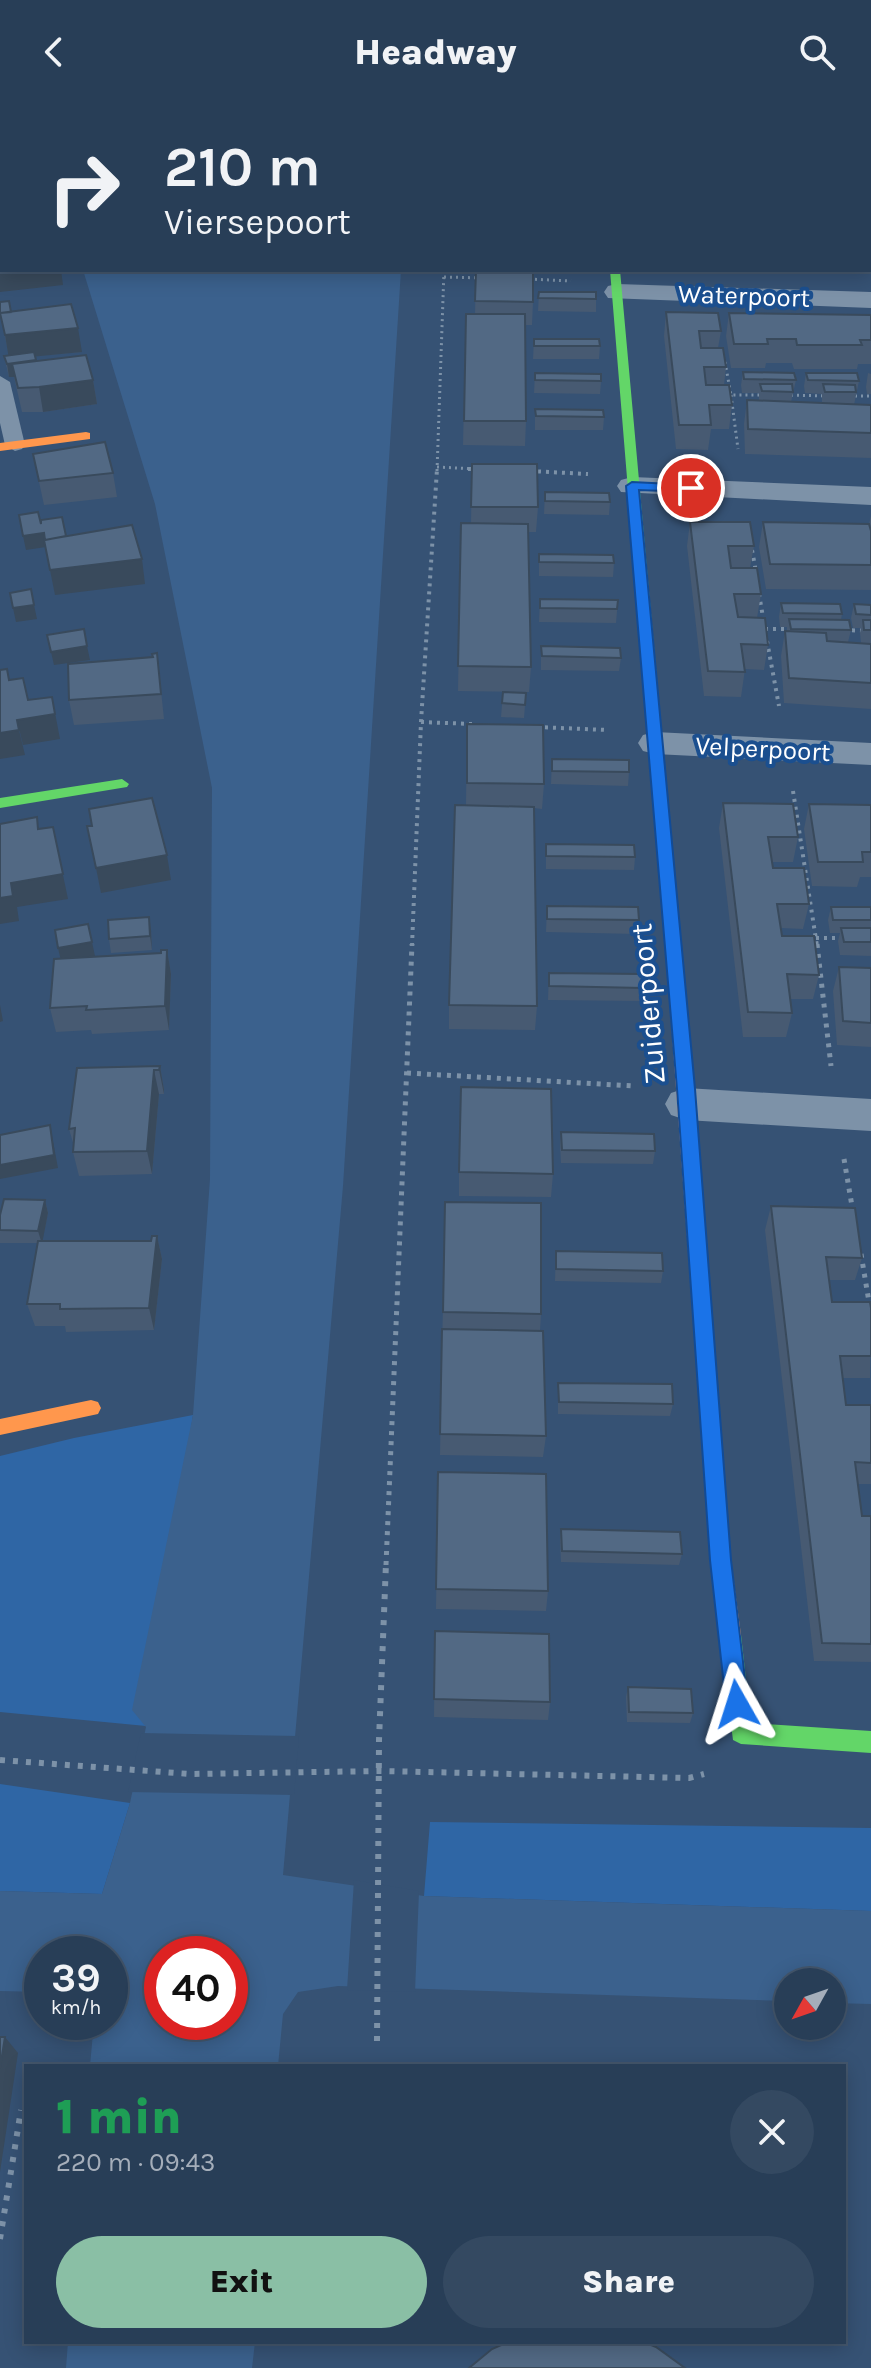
<!DOCTYPE html>
<meta charset="utf-8">
<style>
:root{--surface:#283e57;--page:#344961;--text:#f1f3f6;--muted:#a5aeba;--line:#44576d;--accent:#8abfa5}
body{margin:0;font-family:Karla,sans-serif;background:var(--page);color:var(--text);height:100vh;display:flex;flex-direction:column;font-size:30px;white-space:nowrap}
*{box-sizing:border-box;margin:0}
p{font-size:26px;color:var(--muted)}
.icon{flex:none;width:44px;height:44px;fill:none;stroke:currentColor;stroke-width:2;stroke-linecap:round;stroke-linejoin:round}
.map{position:relative;flex:1;overflow:hidden}
.drawer{position:absolute;left:24px;top:1960px;width:822px;height:280px;display:flex;flex-direction:column;background:var(--surface);border-radius:0px;box-shadow:0 4px 20px #0003,0 0 0 2px var(--line)}
.drawer>*{flex:none}
.guide{position:absolute;left:0px;top:0px;width:872px;height:168px;box-shadow:0 4px 20px #0003,0 0 0 2px var(--line);background:#283e57;color:var(--text);overflow:hidden}
.needle{width:52px;rotate:230deg}
.buttons{position:absolute;left:774px;top:1864px;display:grid;gap:16px}
.buttons a{display:grid;place-items:center;width:72px;height:72px;border-radius:50%;background:var(--surface);box-shadow:0 4px 20px #0003,0 0 0 2px var(--line);font-size:40px}
.speed{position:absolute;left:24px;top:1832px;display:flex;gap:16px;font-size:40px;font-weight:700;text-align:center}
.speed>*{display:grid;place-content:center;width:104px;height:104px;border-radius:50%;background:var(--surface);box-shadow:0 4px 20px #0003,0 0 0 2px var(--line);line-height:1}
.speed small{font-size:20px;font-weight:400}
.speed .limit{border:12px solid #d22;background:#fff;color:#111}
.pin{position:absolute;display:grid;place-items:center;width:68px;height:68px;color:#fff;margin:-34px;border:4px solid #fff;border-radius:50%;box-shadow:0 2px 8px #0007}
.me{position:absolute;width:88px;margin:-44px;rotate:354deg;stroke-linejoin:round;filter:drop-shadow(0 0 6px #0008)}
.turn{display:flex;align-items:center;gap:28px;height:168px;padding:0 32px;font-size:36px}
.turn .icon{width:104px;height:104px;stroke-width:2.5}
.turn b{display:block;font-size:56px;line-height:68px}
.round{display:grid;place-items:center;flex:none;width:84px;height:84px;border-radius:42px;background:var(--page)}
.headline{display:flex;align-items:center;justify-content:space-between;height:136px;padding:0 32px}
h1{font-size:48px;font-weight:800;line-height:60px;color:#1e9e55}
.button{display:flex;gap:16px;margin-top:auto;padding:16px 32px}
.button a{flex:1;height:92px;border-radius:48px;background:var(--accent);color:#111;font-size:32px;font-weight:800;line-height:92px;text-align:center}
.button a+a{background:var(--page);color:var(--text)}
header{display:flex;justify-content:space-between;align-items:center;height:104px;padding:0 32px;background:var(--surface);font-size:36px;font-weight:800}
.map>svg:first-child{display:block}
</style>
<header><svg class="icon" aria-label="back" viewBox="0 0 24 24"><path d="M15 5l-7 7 7 7"/></svg>Headway<svg class="icon" aria-label="search" viewBox="0 0 24 24"><circle cx="10" cy="10" r="6"/><path d="M15 15l6 6"/></svg></header>
<div class="map">
<svg width="871" height="2264" viewBox="0 0 871 2264">
<rect width="100%" height="100%" fill="#365274"/>
<path fill="#2f66a5" d="M193,1311L146,1622L0,1608V1352L74,1334Z
M0,1680L130,1699L102,1790L0,1787Z
M430,1718L871,1724V1807L424,1792Z"/>
<path fill="#3b618d" fill-rule="evenodd" d="M32,0H417L33,2Z
M83,166H401L343,1082L283,1771L424,1792L871,1807V1900L832,1899V1878H788V1897L338,1882L298,1888L283,1910L278,1962H90L94,1918H110V1850H42V1888L0,1887V1787L102,1790L130,1699L146,1623L132,1606L193,1311L210,1075L212,684L155,400ZM162,1850H230V1918H162Z
M68,2238H255L252,2264H66Z"/>
<path fill="#365274" d="M141,1629L299,1632L294,1691L128,1688Z
M354,1776L419,1787L415,1888L347,1886Z"/>
<g fill="none" stroke-linecap="round" stroke-linejoin="round">
<path stroke="#7d92a8" stroke-width="3" stroke-dasharray="2 4" stroke-linecap="butt" d="M444,173L483,174
M529,175L571,177
M725,258L731,291H763
M731,291L738,345
M785,291L827,292
M849,292H871
M437,363L476,365
M437,367L444,166"/>
<path stroke="#7d92a8" stroke-width="4" stroke-dasharray="3 5" stroke-linecap="butt" d="M468,365H476
M530,367L588,370
M752,446L756,468
M759,490L764,519
M765,525H790
M844,526L871,527
M767,537L779,602
M421,618L472,620
M537,623L607,626
M793,687L817,842
M816,834H843
M412,842L421,618L437,365"/>
<path stroke="#7d92a8" stroke-width="5" stroke-dasharray="4 6" stroke-linecap="butt" d="M817,840L831,962
M407,969L634,982
M844,1055L853,1108
M861,1150L871,1210
M386,1461L412,840"/>
<path stroke="#7d92a8" stroke-width="6" stroke-dasharray="5 8" stroke-linecap="butt" d="M0,1656L190,1670L381,1667L689,1674L704,1670
M377,1937L379,1636L386,1459
M0,2135L21,2006"/>
<path fill="#7d92a8" fill-rule="evenodd" d="M0,272L10,278L25,341L22,345L15,347L5,341L0,319Z"/>
<path fill="#7d92a8" fill-rule="evenodd" d="M589,0H611V2H589Z
M870,38H871V52H870Z
M617,180L871,188V204L608,194L604,188L608,182Z
M632,373L871,383V401L621,388L617,382L621,376Z
M655,628L871,639V661L655,650L643,647L638,639L643,631Z
M686,984L871,995V1027L686,1016L671,1011L665,1000L671,989Z"/>
<path fill="#63d668" fill-rule="evenodd" d="M610,166H620L683,863L675,869L667,863Z
M122,675L129,680L127,683L0,704V694Z
M730,1521L737,1524L741,1531L751,1619L871,1627V1649L741,1640L733,1636L719,1531L723,1524Z"/>
<path fill="#ff974d" fill-rule="evenodd" d="M86,328L90,329V335L0,347V339Z
M675,857L683,863L731,1456L741,1531L737,1538L730,1541L723,1538L719,1531L711,1456L667,863Z
M91,1296L98,1298L101,1304L98,1310L0,1331V1315Z"/>
</g>
<path fill="#475a72" d="M478,0H528L527,2H478Z
M555,0H582V2H554Z
M665,0H871V29L870,2H665Z
M870,56H871V119H870Z
M476,166L533,198L532,221H525L526,317L525,342L463,341L466,210H475Z
M539,188H596V208L538,207Z
M11,208L82,248L35,252L36,257L93,276L97,300L43,308H22L14,273H9L4,252L9,251L3,224Z
M666,208L721,227L718,244L726,263L724,281L732,301L729,325H711L708,346L676,345L664,232Z
M729,209L871,211V260H858L857,265H794L792,259H766L765,264H731L726,232Z
M534,235L600,242L599,255H533Z
M743,268L796,276L791,298L822,299V290L805,289L804,282L806,269L859,277L854,301H871V354L745,350L744,320L747,296L759,297V289H742L741,281Z
M535,269L601,277L600,290L534,289Z
M868,269L871,270V290H867L866,283Z
M535,305L604,313L603,326H535Z
M33,350L113,369L117,393L44,401Z
M472,360L538,403L536,428H528L531,563L529,588L458,587L461,419H471Z
M545,388L610,398L609,411L544,410Z
M871,412V486L766,485L759,443L763,418L869,420Z
M690,418L754,442L750,464L761,490L757,514L768,541L764,566L745,565L741,593L704,592L687,442Z
M539,450L614,459L613,473L539,472Z
M540,495L618,496L616,519L539,518Z
M781,499L842,510L841,516L851,526L848,538L861,539L860,529L861,524H853L851,514L854,500L871,501V605L784,599L781,552L785,527H787V523H780L779,513Z
M541,542L621,554L619,567L541,566Z
M157,549L164,615L74,621L69,596Z
M503,588L526,589L524,614L501,613Z
M467,620L544,680L542,705L534,704L537,902L535,926L449,925V901L466,701Z
M552,655L629,668L628,682L551,680Z
M723,699L798,733L793,758H772L773,764L809,800L803,825L781,824L782,832L819,871L813,895H790L792,909L786,933H743L719,724Z
M809,700L871,701V773H860L857,783L812,782L804,725Z
M546,740L635,753L634,766L546,765Z
M547,802L639,816L637,830L546,828Z
M831,803H871V852L840,851L838,837L840,829H830L828,816Z
M149,813L151,826L152,846L111,849L109,835Z
M167,846L171,870L169,926L92,930L91,926L56,928L50,904L54,855L161,849Z
M839,863L871,864V943L837,941L833,887Z
M549,869L643,884L642,897L548,896Z
M160,962L164,986V990H159L152,1070L79,1072L73,1048L74,1042L69,1025Z
M561,1028L655,1047L653,1060L561,1059L560,1041Z
M459,1068L553,1070L551,1093L459,1092Z
M45,1096L48,1109L42,1137H151L157,1132L162,1155L154,1226L66,1228L65,1222H35L27,1200L38,1139H0V1111Z
M445,1098L541,1210L540,1227L546,1332L543,1353L440,1351Z
M771,1102L862,1154L855,1176H829L832,1198L871,1204L870,1274H843L846,1301H871V1380H858L862,1412H871V1558L814,1557L765,1126Z
M556,1147L663,1167L661,1179L555,1177Z
M558,1279L673,1300L670,1312L558,1310Z
M438,1368L548,1487L546,1507L436,1505Z
M561,1425L682,1450L679,1461L561,1458L560,1436Z
M435,1527L550,1598L548,1616L434,1613Z
M628,1583L693,1609L690,1619L627,1618L626,1593Z"/>
<path fill="#394a5c" d="M2,15V38H0V16Z
M0,53H2V76H0Z
M0,117H2V141H0Z
M0,164H2V166H61L63,181L0,188Z
M78,224L82,248L9,255L5,231Z
M36,256L14,273H9L7,260Z
M93,276L97,300L43,308L39,283Z
M44,429L46,443L26,446L23,432Z
M142,455L145,480L55,491L50,466Z
M34,501L37,515L16,518L13,504Z
M87,542L90,556L54,561L51,548Z
M52,593L60,635L23,641L17,616Z
M19,626L25,651L0,655V629Z
M53,723L68,795L17,803L19,817L0,820V794Z
M167,751L171,776L101,789L96,764Z
M149,813L151,826L152,846L150,832Z
M92,838L95,852L61,857L58,844Z
M167,846L171,870L169,926L165,902Z
M0,901L3,917L0,918Z
M160,962L164,986V990L159,966Z
M154,966L159,990L152,1070L147,1047Z
M50,1021L58,1064L0,1075V1061Z
M45,1096L48,1109L42,1140L38,1127Z
M157,1132L162,1155L154,1226L149,1204Z
M5,1933L18,1949L0,2068V1964Z"/>
<path fill="#526984" stroke="#394a5c" stroke-width="2" d="M0,0H14L15,2H2V15L0,16Z
M668,0H699V2Z
M730,0H791V2H741L730,1Z
M821,0H871V7L870,2H821Z
M2,34V53H0V35Z
M870,56H871V81H870Z
M0,97H2V117H0Z
M0,142H2V164H0Z
M476,166H533V198L475,197Z
M539,188H596V195L538,194Z
M9,197L11,208L0,209V198Z
M71,200L78,224L5,231L0,209Z
M666,208L718,209L721,227H699L701,244H723L726,263H704L706,281H729L732,301H709L711,321H679Z
M729,209L871,211V236H860L862,241H797L796,235H767L768,240H734Z
M466,210H525L526,317H464Z
M534,235H599L600,242H534Z
M34,248L36,256L7,260L4,252Z
M86,251L93,276L39,283L18,284L12,260Z
M743,268L794,269L796,276L744,275Z
M535,269L601,270V277L535,276Z
M806,269H857L859,277L808,276Z
M760,280H792L793,288L762,287Z
M823,280L855,281L856,288H825Z
M747,296L871,301V329L748,325Z
M535,305L603,306L604,313L536,312Z
M105,338L113,369L39,377L33,350Z
M472,360H537L538,403H471Z
M545,388L609,389L610,398L545,397Z
M38,408L41,420V416L62,413L66,432L45,436L44,429L23,432L19,411Z
M690,418H750L754,442H728L731,464H757L761,490H734L738,513L765,514L768,541L741,540L745,568L708,567Z
M763,418L869,420L871,427V461L770,460Z
M461,419L528,420L531,563L458,562Z
M132,421L142,455L50,466L44,436Z
M539,450L613,451L614,459L539,458Z
M31,485L34,501L13,504L10,489Z
M540,495L618,496L617,505L540,504Z
M781,499L840,500L842,510L783,509Z
M854,500L871,501V511L856,510Z
M789,515L849,516L851,526L791,525Z
M863,516H871V526H864Z
M84,525L87,542L51,548L47,531Z
M785,527L826,529L827,537L871,540V579L789,574Z
M541,542L620,544L621,554L542,552Z
M157,549L161,590L69,596L68,560L153,553L152,550Z
M7,565L9,576L23,574L28,596L52,593L55,610L17,616L19,626L0,629V566Z
M503,588L526,589L525,601L502,599Z
M467,620L543,621L544,680L467,679Z
M552,655L629,656V668L552,667Z
M152,694L167,751L96,764L87,722H92L89,705Z
M723,699L793,700L798,733H768L773,764H804L809,800H777L782,832H814L819,871L787,870L792,909L748,908Z
M809,700L871,701V748H862L863,758H818Z
M455,701L534,703L537,902L449,901Z
M37,713L38,725L53,723L63,770L11,779L13,792L0,794V720Z
M546,740L634,741L635,753L546,752Z
M547,802L638,803L639,816L547,815Z
M831,803H871V816H833Z
M149,813L150,832L109,835L108,816Z
M88,820L92,838L58,844L55,826Z
M841,824H871V838H844Z
M161,846H167L165,902L86,906L87,902L50,904L54,855L161,849Z
M839,863L871,864V919L843,917Z
M549,869L642,870L643,884L549,882Z
M160,962L159,966H154L147,1047L73,1048L75,1024L69,1025L77,964Z
M461,983L551,985L553,1070L459,1068Z
M50,1021L54,1051L0,1061V1031Z
M561,1028L654,1030L655,1047L562,1046Z
M4,1095L45,1096L38,1127L0,1126V1111Z
M445,1098L541,1099V1210L443,1208Z
M771,1102L855,1104L862,1154L826,1153L832,1198H870L871,1204V1252H840L846,1301H871V1359L855,1358L862,1412H871V1540L822,1539Z
M152,1132H157L149,1204L60,1205V1200H27L38,1137H151Z
M556,1147L662,1149L663,1167L556,1165Z
M442,1225L543,1227L546,1332L440,1330Z
M558,1279L672,1280L673,1300L559,1298Z
M438,1368L546,1370L548,1487L436,1485Z
M561,1425L680,1428L682,1450L562,1447Z
M435,1527L549,1530L550,1598L434,1595Z
M628,1583L691,1585L693,1609L629,1608Z
M0,1933H5L0,1964Z
M508,2238H644L656,2243L685,2264H469L492,2245Z"/>
<path fill="#1a73e8" stroke="#114b97" stroke-width="2" d="M632,378L691,381L697,384L691,388L639,386L695,985L731,1456L748,1600L745,1608L737,1611L729,1608L726,1600L710,1456L677,985L626,382Z"/>
<g text-anchor="middle" dominant-baseline="central" stroke-width="8" stroke-linejoin="round" paint-order="stroke">
<g font-size="26" fill="#fff" stroke="#1b4f8f">
<text transform="translate(744 192) rotate(2)">Waterpoort</text>
<text transform="translate(763 645) rotate(3)">Velperpoort</text>
</g>
<g font-size="30" fill="#fff" stroke="#1b4f8f">
<text transform="translate(648 900) rotate(-95)">Zuiderpoort</text>
</g>
</g>
</svg>
<div class="buttons">
<a><svg class="needle" viewBox="-14 -14 28 28"><path d="M0-13l5 13h-10z" fill="#e53935"/><path d="M0 13l5-13h-10z" fill="#a5aeba"/></svg></a>
</div>
<div class="speed"><div>39<small>km/h</small></div><div class="limit">40</div></div>
<div class="pin" style="left:691px;top:384px;background:#d93025"><svg class="icon" aria-label="arrive" viewBox="0 0 24 24"><path d="M6 21V4h12l-3 4 3 4H6"/></svg></div>
<svg class="me" style="left:737px;top:1600px" viewBox="-20 -20 40 40"><path d="M0-17L14 15 0 8-14 15z" fill="#1a73e8" stroke="#fff" stroke-width="4"/></svg>
<div class="guide">
<div class="turn"><svg class="icon" aria-label="right" viewBox="0 0 24 24"><path d="M7 20v-9h11M14 6l5 5-5 5"/></svg><div><b>210 m</b>Viersepoort</div></div>
</div>
<section class="drawer">
<div class="headline"><div><h1>1 min</h1><p>220 m · 09:43</p></div><a class="round"><svg class="icon" aria-label="close" viewBox="0 0 24 24"><path d="M6 6l12 12M18 6L6 18"/></svg></a></div>
<div class="button"><a>Exit</a><a>Share</a></div>
</section>
</div>
